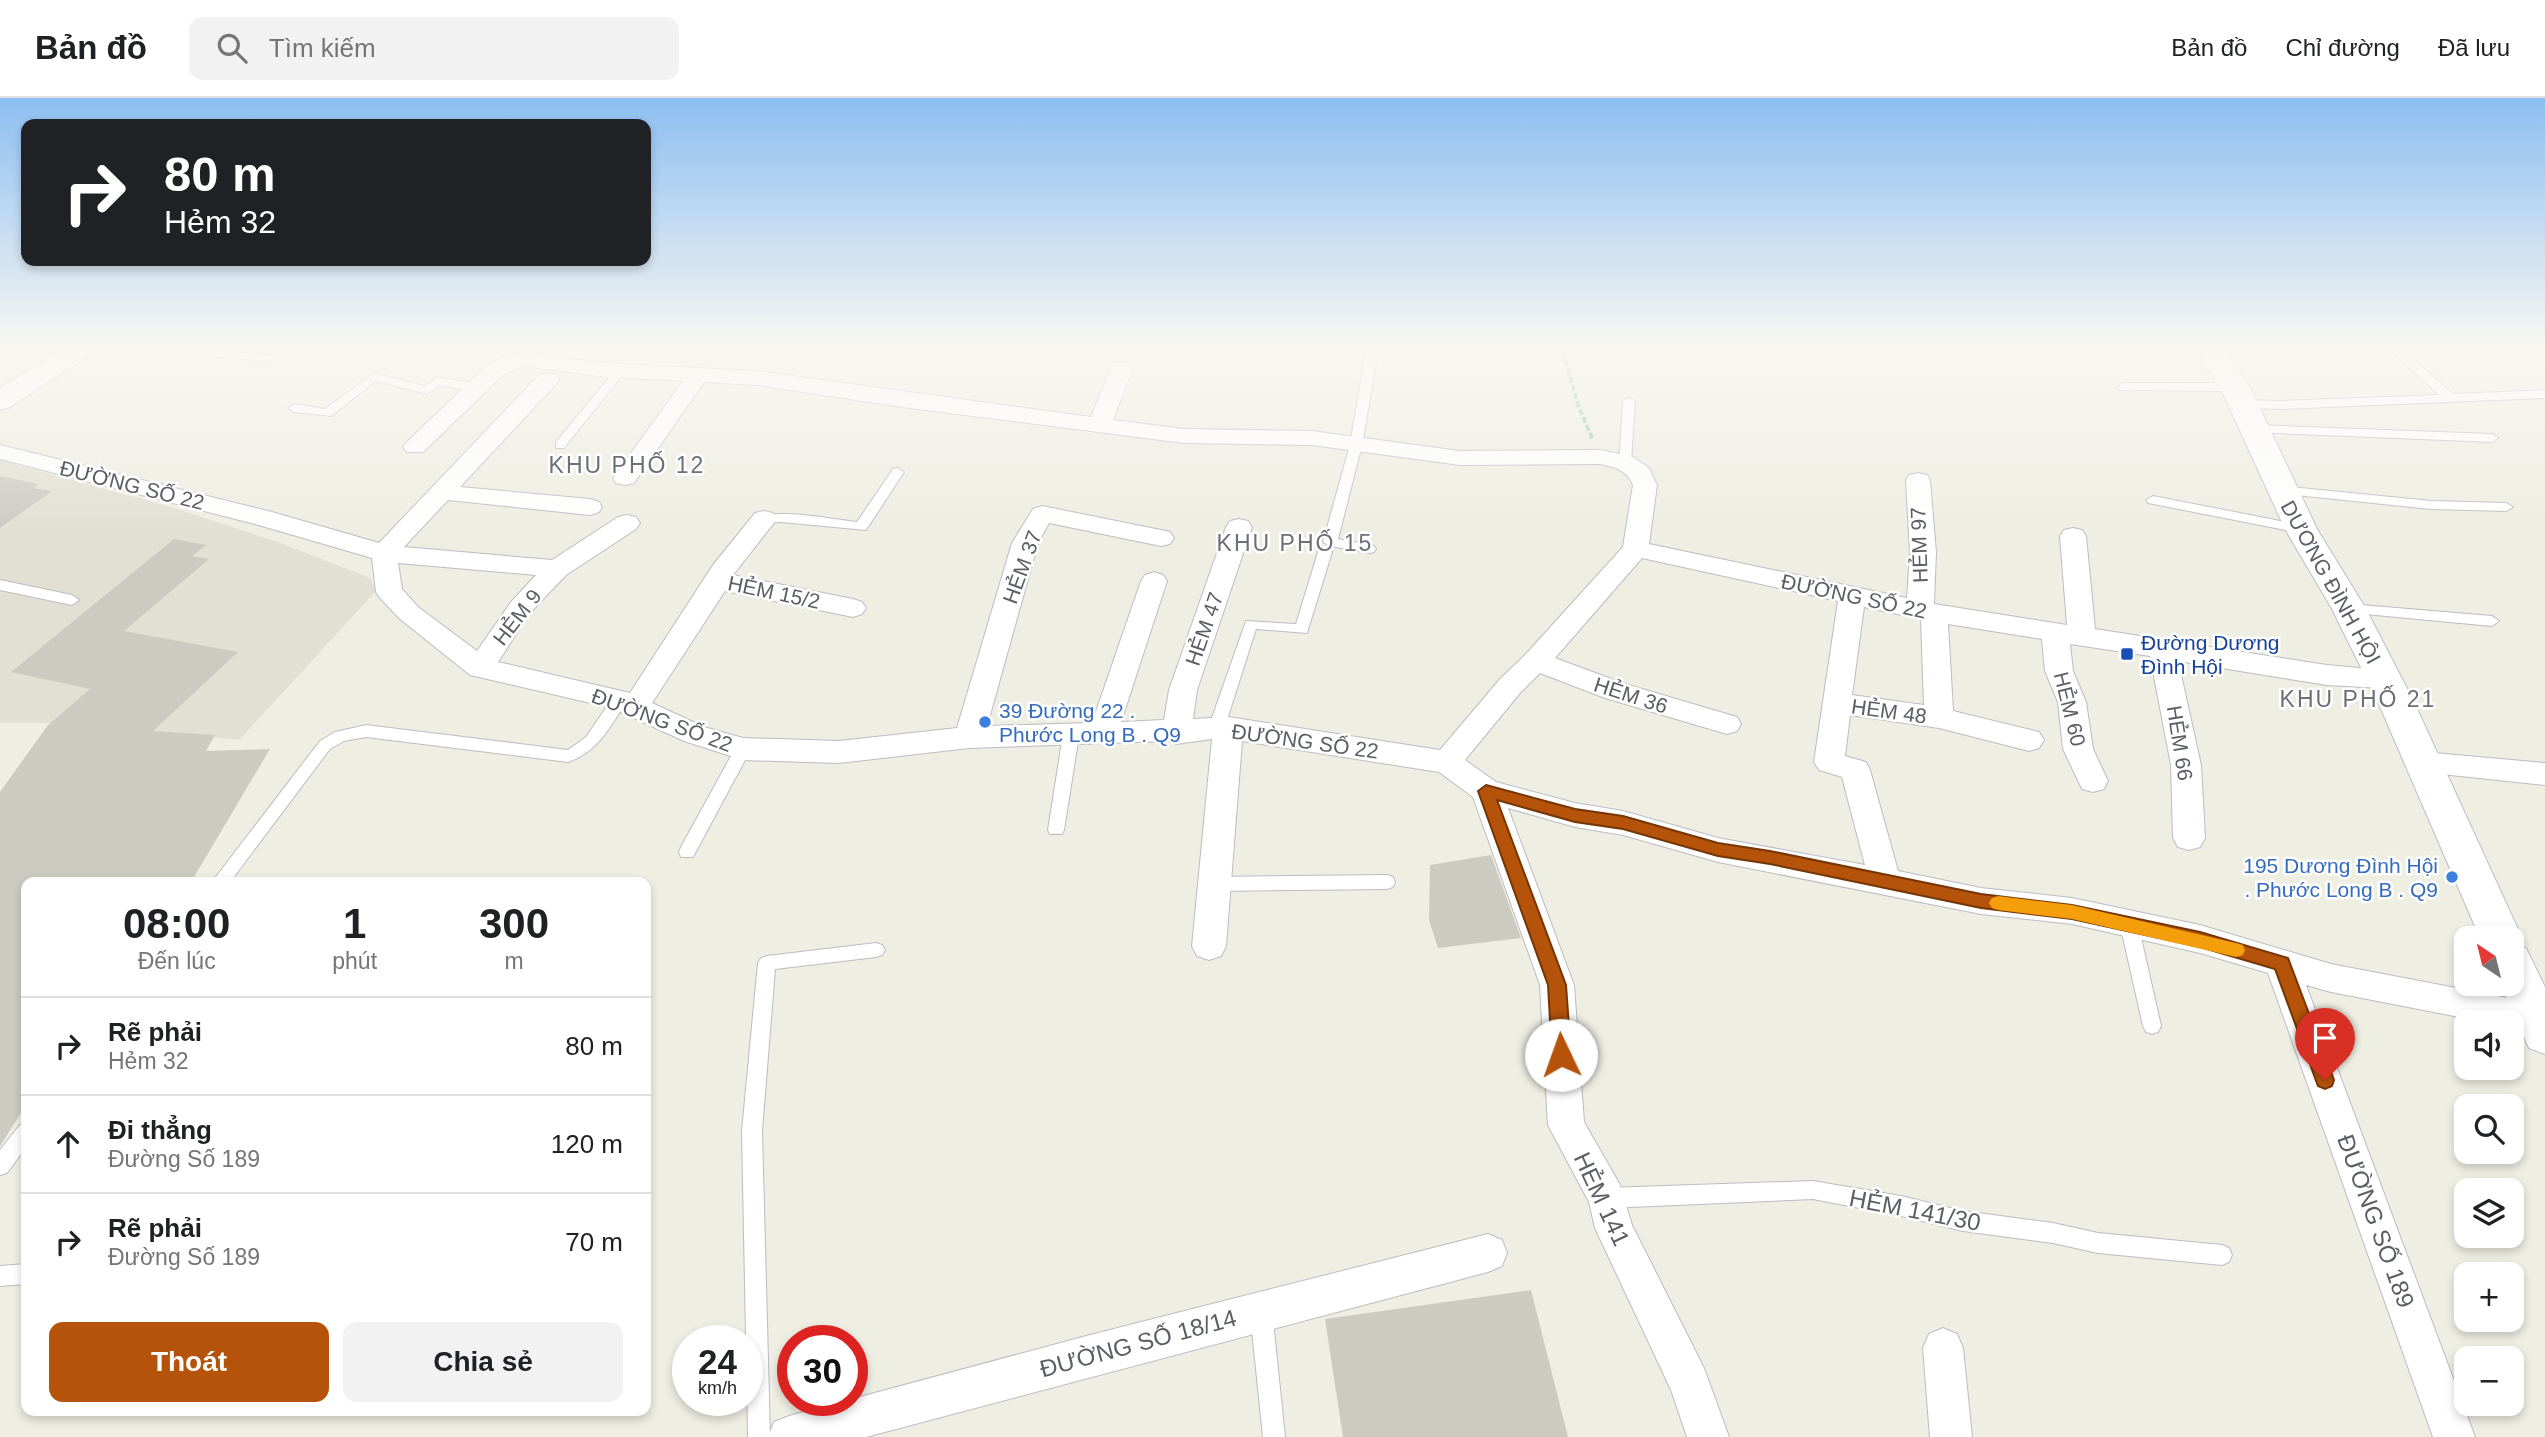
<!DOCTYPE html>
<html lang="vi">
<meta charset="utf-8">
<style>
:root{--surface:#fff;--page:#f2f2f2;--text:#202124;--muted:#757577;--line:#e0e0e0;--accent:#b45309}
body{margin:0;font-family:Arial,sans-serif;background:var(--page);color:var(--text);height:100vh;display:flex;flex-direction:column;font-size:26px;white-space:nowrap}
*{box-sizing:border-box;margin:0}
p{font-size:23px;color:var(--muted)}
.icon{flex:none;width:38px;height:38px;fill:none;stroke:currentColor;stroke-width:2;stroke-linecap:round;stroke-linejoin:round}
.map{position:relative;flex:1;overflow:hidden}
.sheet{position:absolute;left:21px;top:779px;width:630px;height:539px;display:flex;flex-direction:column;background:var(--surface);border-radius:14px;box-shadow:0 4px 10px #0003}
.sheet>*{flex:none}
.guide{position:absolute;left:21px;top:21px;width:630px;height:147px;border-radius:14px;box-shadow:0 4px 10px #0003;background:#202124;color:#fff;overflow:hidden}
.needle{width:46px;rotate:325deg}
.fabs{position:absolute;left:2454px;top:828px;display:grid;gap:14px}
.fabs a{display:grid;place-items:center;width:70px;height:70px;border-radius:14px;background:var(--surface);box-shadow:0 4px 10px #0003;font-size:35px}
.speed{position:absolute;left:672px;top:1227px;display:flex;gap:14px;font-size:35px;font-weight:700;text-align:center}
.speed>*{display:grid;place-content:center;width:91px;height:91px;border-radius:50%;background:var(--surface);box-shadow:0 4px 10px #0003;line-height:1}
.speed small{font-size:18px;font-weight:400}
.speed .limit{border:10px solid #d22;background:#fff;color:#111}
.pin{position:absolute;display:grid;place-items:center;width:60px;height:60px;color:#fff;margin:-72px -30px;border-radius:50% 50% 50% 0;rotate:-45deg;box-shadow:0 0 7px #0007}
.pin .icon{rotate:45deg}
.me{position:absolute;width:77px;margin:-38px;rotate:357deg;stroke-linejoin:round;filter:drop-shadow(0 0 5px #0008)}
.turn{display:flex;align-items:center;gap:24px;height:147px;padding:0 28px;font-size:32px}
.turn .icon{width:91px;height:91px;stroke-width:2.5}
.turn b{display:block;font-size:49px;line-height:60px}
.eta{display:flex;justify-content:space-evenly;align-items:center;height:119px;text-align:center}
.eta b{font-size:42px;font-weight:600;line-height:49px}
.cta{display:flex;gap:14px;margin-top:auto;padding:14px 28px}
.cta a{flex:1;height:80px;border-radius:14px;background:var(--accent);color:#fff;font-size:28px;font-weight:600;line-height:80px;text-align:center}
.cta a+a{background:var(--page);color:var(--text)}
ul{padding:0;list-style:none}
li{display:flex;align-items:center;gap:21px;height:98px;padding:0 28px;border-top:2px solid var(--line)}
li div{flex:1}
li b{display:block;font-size:26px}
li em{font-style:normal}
header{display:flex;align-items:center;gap:42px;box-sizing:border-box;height:98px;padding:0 35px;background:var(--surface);border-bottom:2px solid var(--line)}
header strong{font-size:33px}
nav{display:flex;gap:38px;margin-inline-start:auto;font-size:24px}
.search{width:490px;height:63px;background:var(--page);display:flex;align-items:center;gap:18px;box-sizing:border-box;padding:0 24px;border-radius:14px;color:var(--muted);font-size:26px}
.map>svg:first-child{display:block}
</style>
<header>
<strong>Bản đồ</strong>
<div class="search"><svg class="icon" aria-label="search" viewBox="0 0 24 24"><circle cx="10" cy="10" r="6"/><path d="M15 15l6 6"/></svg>Tìm kiếm</div>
<nav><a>Bản đồ</a><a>Chỉ đường</a><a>Đã lưu</a></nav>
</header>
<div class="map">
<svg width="2545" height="1339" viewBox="0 0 2545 1339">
<rect width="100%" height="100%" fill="#efeee3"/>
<path fill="#e2e0d3" d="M0,362L171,409L278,444L370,480L376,493L239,642L73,625H0Z"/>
<path fill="#cccbc2" d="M0,378L38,386L33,390L52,393L0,430Z
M174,441L206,447L192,458L209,461L124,533L238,554L153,633L215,637L206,653L270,651L191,784H26V1007L0,1048V694L48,627L90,591L11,574Z
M1491,757L1521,840L1438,850L1429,822L1430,767Z
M1531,1192L1568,1339H1343L1325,1221Z"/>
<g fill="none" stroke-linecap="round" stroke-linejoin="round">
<g stroke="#bbbcc3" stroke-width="2">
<path id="lane" d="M168,246H181L177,250L271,257L277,260L271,263L162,255L160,253Z
M1367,246H1379L1362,347L1338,441L1374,448L1376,451L1374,454L1369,455L1330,448L1323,444L1350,347Z
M2384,246H2396L2453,296L2545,292V300L2280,311L2243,310L2237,306L2243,302L2280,303L2439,297Z
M2532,246H2545V255Z
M620,269L624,271V275L564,350H556V344L616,271Z
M374,275L425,288L437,279L477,286L483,290L477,294L440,287L427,296L376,283L331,318L294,314L288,310L294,306L325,311Z
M2123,285H2235L2241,289L2235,293L2119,292L2117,289Z
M1629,299L1635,303L1631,364L1625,368L1619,364L1623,303Z
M2255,327L2492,336L2498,340L2492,344L2251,334V328Z
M898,370L904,374L866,432L781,424L764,425L757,421C772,409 837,422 857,424L893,371Z
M2281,388L2431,403L2506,405L2513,409L2506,413L2431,411L2276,395V389Z
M2153,398L2301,427L2308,431L2301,435L2148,405L2146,402Z
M1325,450L1332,454L1307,535L1256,531L1224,631L1221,635H1211L1208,631L1246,523L1296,526L1318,454Z
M0,482L72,497L79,502L72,507L0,492Z
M2349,506L2492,518L2499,523L2492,528L2344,514L2342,511L2344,508Z
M619,597L627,602C611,628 598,654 568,664L366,639L344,643L330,651L230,784H212L320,643L335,634L366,627L568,652L586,639L614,598Z
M1071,631L1079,637L1064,732L1062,736H1050L1048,732L1063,637Z
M743,645L751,651L693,759H681L679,754L681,749L737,647Z
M1387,777L1393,779L1395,784L1393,789L1387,791L1214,793L1208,791L1206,786L1208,781L1214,779Z
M2129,819L2135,821L2138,826L2161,928L2158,934L2152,936L2146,934L2143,928L2120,826L2123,821Z
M876,845L882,847L885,852L882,857L876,859L775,871L762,1033L770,1339H748L742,1033L758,865L761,860L767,858Z
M26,1025V1049L7,1075L0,1077V1052L19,1028Z
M1813,1083L1901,1098L1963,1113L2053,1125L2098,1135L2222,1147L2229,1150L2232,1157L2229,1164L2222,1167L2098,1155L2053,1145L1963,1133L1901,1118L1813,1101L1607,1110L1600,1107L1597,1100L1600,1093L1607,1090Z
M26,1166V1186L0,1188V1168Z
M1261,1202L1269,1205L1272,1213L1285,1339H1263L1250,1213L1253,1205Z"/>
</g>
<g stroke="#bbbcc3" stroke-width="2">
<path id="street" d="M524,246H547L538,257L605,265L757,273L1091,319L1111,270L1114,265H1130L1133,270L1113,322L1184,331L1312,333L1460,353L1600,352L1625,357L1633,359L1649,370L1657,387L1649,446L1907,500L1910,454L1906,382L1909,377L1918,375L1927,377L1930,382L1936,454L1934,506L2067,527L2060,438L2064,432L2073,430L2082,432L2086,438L2095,531L2327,567L2392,573L2396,580L2392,587L2382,590L2327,587L2178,563L2201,667L2205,740L2200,749L2189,752L2178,749L2173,740L2171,667L2150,558L2070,546L2073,573L2086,604L2093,651L2108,683L2104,691L2093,694L2082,691L2063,651L2058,604L2045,573L2042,541L1948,526L1953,613L2039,634L2044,642L2039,650L2029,653L1939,630L1850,617L1845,658L1866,664L1870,672L1898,773L1981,790L2072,800L2200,827L2331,866L2545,907V931L2536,934L2511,929V924H2485L2331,894L2306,887L2475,1339H2433L2268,875L2200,855L2072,826L1981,816L1718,764L1623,737L1575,729L1508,710L1574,887L1584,1024L1620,1087L1632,1127L1704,1270L1729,1339H1687L1671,1292L1595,1130L1589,1104L1548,1027L1540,887L1473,699L1439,674L1242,643L1226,848L1221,858L1209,862L1197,858L1192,848L1212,641L1176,646L1168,643L969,650L839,665L743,662L684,643L612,610L470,577L400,521L380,500L376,494L372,460L255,426L0,361V347L272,414L379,445L540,276H556L559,281L556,286L460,389L590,401L599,404L602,409L599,414L590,417L448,402L404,449L552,462L618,419L627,417L636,419L640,425L636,431L566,477L529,516L498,564L630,595L713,467L755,415L764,413L773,415L777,421L733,477L853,501L862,504L866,510L862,516L853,519L725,493L652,605L704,629L743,640L839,643L957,630L1012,445L1033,411L1042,408L1161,432L1170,434L1174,440L1170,446L1161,448L1049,425L1038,445L987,628L1092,625L1141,483L1145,477L1154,474L1163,477L1167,483L1121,624L1164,622L1169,592L1226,429L1230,423L1239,421L1248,423L1252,429L1197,592L1193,621L1228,619L1440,652L1500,581L1526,556L1623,449L1633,387C1627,372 1615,369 1600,366L1460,367L1312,347L1184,345L902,309L757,287L704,284L634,385L625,387L616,385L613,380L683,283L605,279L524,268L505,275L423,354H407L403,349L407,344L489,265L514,256ZM1642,460L1838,503L1814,664L1819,672L1842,679L1865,767L1718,740L1623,713L1575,705L1496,684L1465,662L1520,595L1540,575L1605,600L1727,636L1737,633L1741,626L1737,619L1625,586L1555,560ZM398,465L536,477L511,504L477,553L418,509L402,491ZM1864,509L1921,521L1924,607L1852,597Z
M2423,654L2545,665V687L2413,673L2408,665L2413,657Z
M1488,1136L1502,1142L1507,1155L1502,1168L1488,1174L866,1339H768L774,1324L789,1318L1090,1237Z
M1943,1230L1957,1236L1963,1250L1972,1339H1930L1923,1250L1929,1236Z"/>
</g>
<g stroke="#bbbec6" stroke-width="2">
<path id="secondary" d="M68,246H102L98,252L10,309L0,312V290Z
M2191,246H2219L2250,289L2317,431L2366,511L2414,604L2522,840L2519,848L2526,850L2545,889V956L2529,950L2500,886H2511V840H2480L2378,604L2332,511L2285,431L2220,289Z"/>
</g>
<path stroke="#95cbaa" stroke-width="3.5" stroke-dasharray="6 2.5" stroke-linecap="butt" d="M1561,246L1578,307L1593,342"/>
<use href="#lane" fill="#fff" fill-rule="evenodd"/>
<use href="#street" fill="#fff" fill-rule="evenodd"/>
<use href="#secondary" fill="#fff" fill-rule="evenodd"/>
</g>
<linearGradient id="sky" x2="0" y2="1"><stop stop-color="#8cbef1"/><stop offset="0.57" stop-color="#f8f7f2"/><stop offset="1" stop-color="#f8f7f2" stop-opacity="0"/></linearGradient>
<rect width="2545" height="434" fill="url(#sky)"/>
<path fill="#b45309" stroke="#753606" stroke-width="2" d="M1486,687L1575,711L1623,718L1718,745L1770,753L1981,796L2072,807L2200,834L2288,860L2334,982L2332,988L2325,991L2318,988L2275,871L2200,849L2072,821L1981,810L1770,766L1718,758L1623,731L1575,724L1497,702L1566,887L1571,957L1568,963L1561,965L1555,963L1552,957L1548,887L1478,693Z"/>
<path fill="#f59e0b" d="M1998,798L2072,807L2236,845L2243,847L2245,852L2243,857L2236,859L2072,821L1998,812L1992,810L1989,805L1992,800Z"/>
<rect fill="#1a4fb4" stroke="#fff" stroke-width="2.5" x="2120" y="549" width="14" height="14" rx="3.5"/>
<g fill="#3f7fe0" stroke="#fff" stroke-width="2.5">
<circle cx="985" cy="624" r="7"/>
<circle cx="2452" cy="779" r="7"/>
</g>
<g text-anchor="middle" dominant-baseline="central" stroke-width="5" stroke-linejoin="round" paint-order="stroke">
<g font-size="21" fill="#5b5e65" stroke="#fff">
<text transform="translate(132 387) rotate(14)">ĐƯỜNG SỐ 22</text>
<text transform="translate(1919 447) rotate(-92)">HẺM 97</text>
<text transform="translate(1022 469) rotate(-70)">HẺM 37</text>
<text transform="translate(2331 484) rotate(61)">DƯƠNG ĐÌNH HỘI</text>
<text transform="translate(774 494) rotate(12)">HẺM 15/2</text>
<text transform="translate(1854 498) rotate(12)">ĐƯỜNG SỐ 22</text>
<text transform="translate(517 519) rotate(-52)">HẺM 9</text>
<text transform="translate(1204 531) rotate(-71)">HẺM 47</text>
<text transform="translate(1631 597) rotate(18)">HẺM 36</text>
<text transform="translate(2070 611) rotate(76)">HẺM 60</text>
<text transform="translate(1889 613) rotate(8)">HẺM 48</text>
<text transform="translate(662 622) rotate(20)">ĐƯỜNG SỐ 22</text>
<text transform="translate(1305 643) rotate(8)">ĐƯỜNG SỐ 22</text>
<text transform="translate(2180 645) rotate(81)">HẺM 66</text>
</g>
<g font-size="21" fill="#164399" stroke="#fff" text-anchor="start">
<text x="2141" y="544">Đường Dương<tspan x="2141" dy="24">Đình Hội</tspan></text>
</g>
<g font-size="21" fill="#366cbe" stroke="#fff" text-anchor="start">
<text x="999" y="612">39 Đường 22 .<tspan x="999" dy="24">Phước Long B . Q9</tspan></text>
<text x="2438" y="767" text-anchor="end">195 Dương Đình Hội<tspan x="2438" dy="24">. Phước Long B . Q9</tspan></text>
</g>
<g font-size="23" letter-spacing="2" fill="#6c7077" stroke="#fff">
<text x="627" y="367">KHU PHỐ 12</text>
<text x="1295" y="445">KHU PHỐ 15</text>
<text x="2358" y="601">KHU PHỐ 21</text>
</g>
<g font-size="24" fill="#5b5e65" stroke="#fff">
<text transform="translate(1602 1101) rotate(65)">HẺM 141</text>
<text transform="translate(1915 1112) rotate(11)">HẺM 141/30</text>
<text transform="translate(2376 1123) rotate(70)">ĐƯỜNG SỐ 189</text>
<text transform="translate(1138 1245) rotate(-15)">ĐƯỜNG SỐ 18/14</text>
</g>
</g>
</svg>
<div class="fabs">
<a><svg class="needle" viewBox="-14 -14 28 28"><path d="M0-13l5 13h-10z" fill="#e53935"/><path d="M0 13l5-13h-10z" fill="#757577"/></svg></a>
<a><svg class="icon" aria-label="sound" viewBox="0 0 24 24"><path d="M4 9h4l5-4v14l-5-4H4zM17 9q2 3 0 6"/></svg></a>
<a><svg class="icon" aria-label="search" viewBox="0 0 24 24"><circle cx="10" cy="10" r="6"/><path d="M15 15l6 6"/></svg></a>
<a><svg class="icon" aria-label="layers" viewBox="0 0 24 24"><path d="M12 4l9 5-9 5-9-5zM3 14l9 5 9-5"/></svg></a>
<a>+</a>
<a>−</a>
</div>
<div class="speed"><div>24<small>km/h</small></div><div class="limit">30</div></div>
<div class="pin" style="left:2325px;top:982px;background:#d93025"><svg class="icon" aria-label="arrive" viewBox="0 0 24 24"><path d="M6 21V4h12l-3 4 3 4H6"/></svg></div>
<svg class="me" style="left:1561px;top:957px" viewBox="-20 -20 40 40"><circle r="19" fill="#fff"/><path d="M0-13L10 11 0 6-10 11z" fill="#b45309"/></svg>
<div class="guide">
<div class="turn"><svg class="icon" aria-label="right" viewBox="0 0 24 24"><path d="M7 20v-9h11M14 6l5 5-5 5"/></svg><div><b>80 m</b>Hẻm 32</div></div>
</div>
<section class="sheet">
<div class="eta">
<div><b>08:00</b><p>Đến lúc</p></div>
<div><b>1</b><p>phút</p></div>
<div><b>300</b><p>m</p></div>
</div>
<ul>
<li><svg class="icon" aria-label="right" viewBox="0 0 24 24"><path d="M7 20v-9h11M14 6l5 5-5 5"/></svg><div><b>Rẽ phải</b><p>Hẻm 32</p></div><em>80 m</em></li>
<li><svg class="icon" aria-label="ahead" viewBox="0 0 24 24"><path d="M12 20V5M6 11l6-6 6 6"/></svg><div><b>Đi thẳng</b><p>Đường Số 189</p></div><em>120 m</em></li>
<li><svg class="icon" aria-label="right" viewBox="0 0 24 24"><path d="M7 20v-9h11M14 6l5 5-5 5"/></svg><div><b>Rẽ phải</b><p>Đường Số 189</p></div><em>70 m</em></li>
</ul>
<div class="cta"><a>Thoát</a><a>Chia sẻ</a></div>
</section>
</div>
